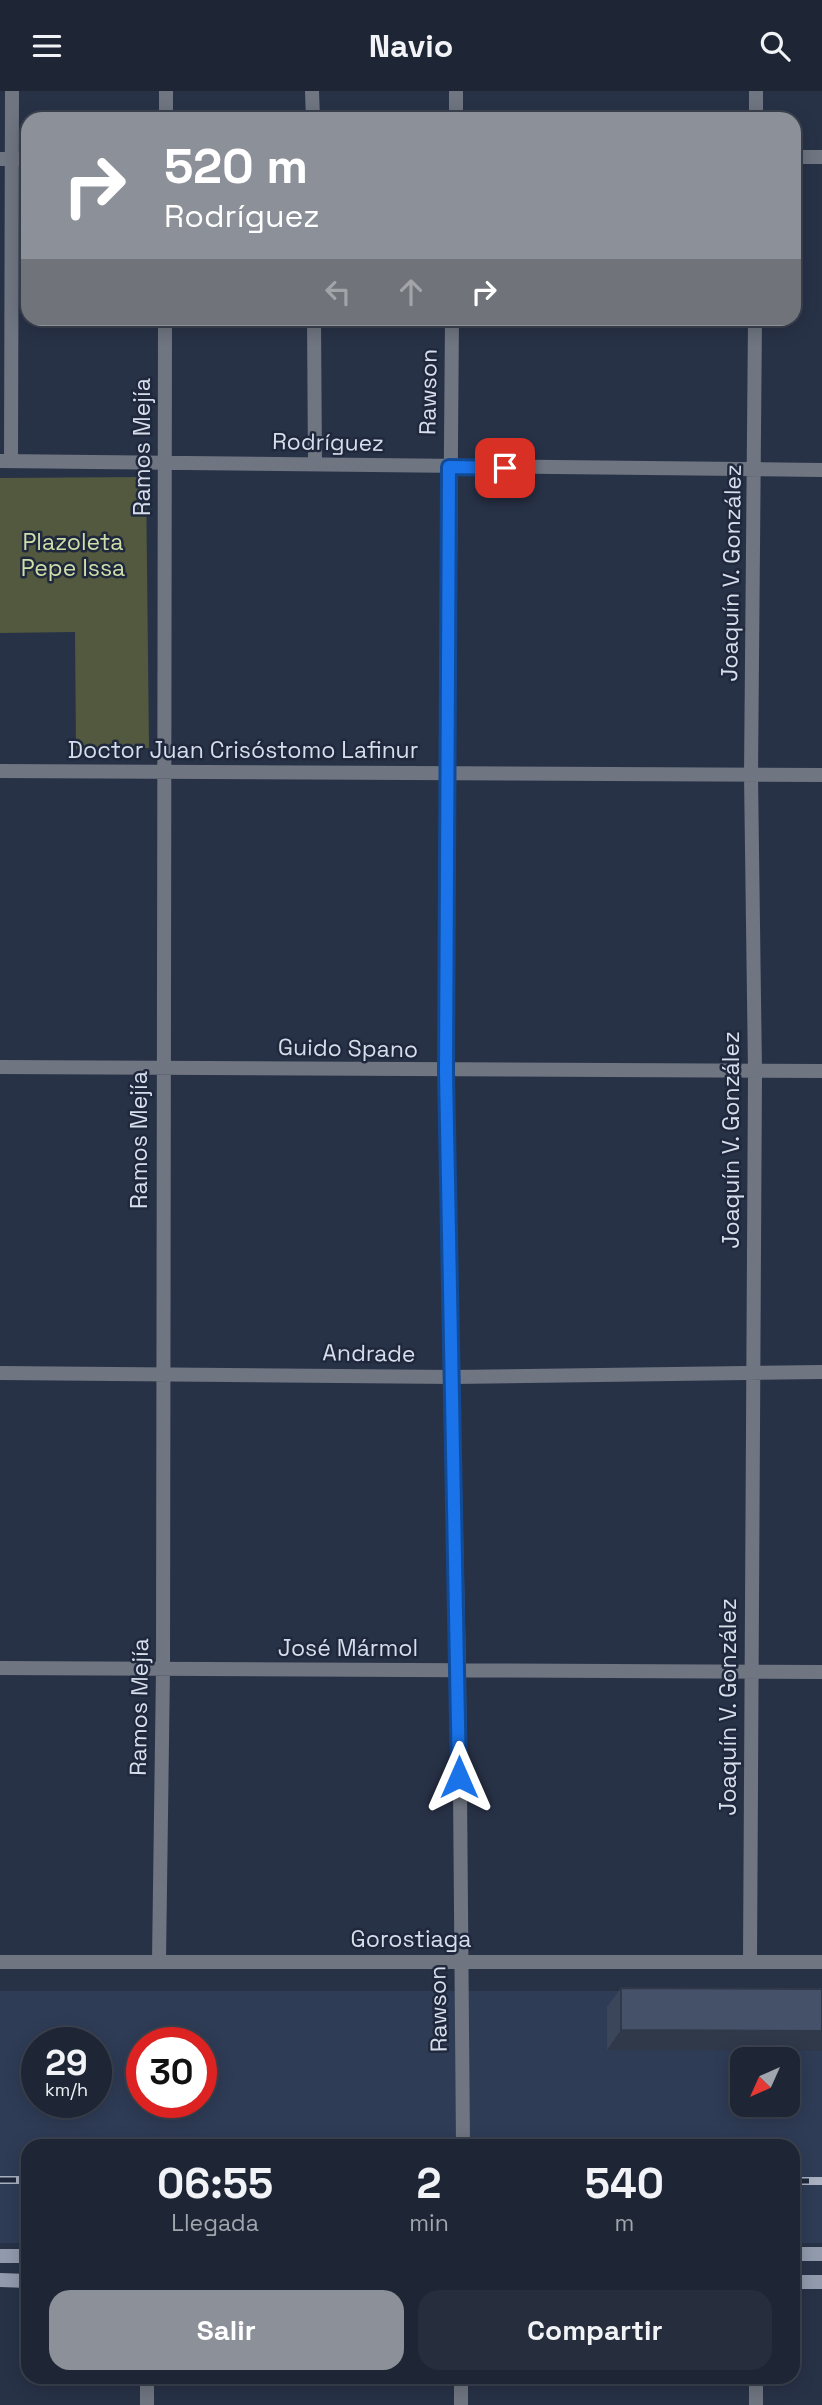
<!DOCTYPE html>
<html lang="es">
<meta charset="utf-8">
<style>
:root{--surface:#1e2635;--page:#262e3d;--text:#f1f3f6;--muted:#a1a5ad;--line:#3c4350;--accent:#8c9099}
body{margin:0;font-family:"Space Grotesk",sans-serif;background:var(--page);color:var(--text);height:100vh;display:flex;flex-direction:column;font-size:26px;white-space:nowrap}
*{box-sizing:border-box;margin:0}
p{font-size:23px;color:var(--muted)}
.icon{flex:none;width:38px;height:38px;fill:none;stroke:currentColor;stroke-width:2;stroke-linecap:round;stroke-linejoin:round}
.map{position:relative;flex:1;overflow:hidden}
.side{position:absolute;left:21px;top:2048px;width:779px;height:245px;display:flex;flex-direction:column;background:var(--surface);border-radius:21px;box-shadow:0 4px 18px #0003,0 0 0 2px var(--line)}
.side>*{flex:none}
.banner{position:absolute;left:21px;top:21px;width:780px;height:214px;border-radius:21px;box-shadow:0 4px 18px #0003,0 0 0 2px var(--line);background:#8c9099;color:#fff;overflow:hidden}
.needle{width:46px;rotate:225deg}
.controls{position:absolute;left:730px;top:1956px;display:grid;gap:14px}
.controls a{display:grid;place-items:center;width:70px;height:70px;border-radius:14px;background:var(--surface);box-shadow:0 4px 18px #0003,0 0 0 2px var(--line);font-size:35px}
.speed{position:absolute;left:21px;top:1936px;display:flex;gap:14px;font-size:35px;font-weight:700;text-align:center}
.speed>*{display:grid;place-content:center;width:91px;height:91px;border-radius:50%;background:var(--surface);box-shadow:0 4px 18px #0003,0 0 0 2px var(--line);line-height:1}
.speed small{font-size:18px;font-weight:400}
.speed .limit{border:10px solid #d22;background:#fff;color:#111}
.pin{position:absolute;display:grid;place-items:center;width:60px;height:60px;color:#fff;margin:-30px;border-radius:14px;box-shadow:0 4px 10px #0006}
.me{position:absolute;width:77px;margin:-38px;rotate:0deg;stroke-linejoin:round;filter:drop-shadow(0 0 5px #0008)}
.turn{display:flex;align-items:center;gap:24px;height:147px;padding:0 28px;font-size:32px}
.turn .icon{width:91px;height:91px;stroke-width:2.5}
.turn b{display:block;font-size:49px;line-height:60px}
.lanes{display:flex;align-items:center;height:66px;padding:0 28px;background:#0003;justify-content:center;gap:35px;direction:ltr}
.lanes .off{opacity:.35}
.eta{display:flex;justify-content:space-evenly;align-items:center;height:119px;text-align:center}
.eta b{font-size:42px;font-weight:700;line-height:49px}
.primary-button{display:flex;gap:14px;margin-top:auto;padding:14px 28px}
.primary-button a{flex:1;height:80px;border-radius:21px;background:var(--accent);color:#fff;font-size:28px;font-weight:700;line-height:80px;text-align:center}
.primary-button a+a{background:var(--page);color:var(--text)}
header{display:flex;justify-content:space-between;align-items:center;height:91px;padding:0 28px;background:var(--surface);font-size:32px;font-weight:700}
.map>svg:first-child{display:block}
</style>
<header><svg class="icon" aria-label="menu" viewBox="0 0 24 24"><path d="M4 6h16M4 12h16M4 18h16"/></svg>Navio<svg class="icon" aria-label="search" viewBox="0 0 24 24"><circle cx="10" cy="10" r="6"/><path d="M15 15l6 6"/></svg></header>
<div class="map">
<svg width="822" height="2314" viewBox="0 0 822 2314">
<rect width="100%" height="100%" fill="#283247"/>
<path fill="#2f3c56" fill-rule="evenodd" d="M0,1900H822V2152H793V2054H28V2152H0ZM37,1951H96V2011H37ZM142,1951H201V2011H142ZM742,1969H788V2014H742Z"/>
<path fill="#52593f" d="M146,386L149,657L76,658L75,541L0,542V387Z"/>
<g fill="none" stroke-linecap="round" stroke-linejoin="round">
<path stroke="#6f7581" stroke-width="14" d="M312,0L313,28
M166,28V0
M456,28V0
M756,28V0
M794,66H822
M0,68H28
M314,228L315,373
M452,228L446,981L459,1581L463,2054
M0,370L822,379
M11,370L12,0
M0,680L822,684
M0,976L822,980
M0,1282L453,1286L822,1281
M0,1577L822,1581
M159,1870L163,1578L165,228
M750,1870L755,981L751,684L755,228
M147,2286V2314
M461,2314V2286
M756,2314V2286"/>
<path stroke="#6f7581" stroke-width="14" d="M0,1871H822"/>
<path stroke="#919bad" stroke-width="14" d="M793,2163H822
M0,2165H28
M0,2189L28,2190
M793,2191H822"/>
<g stroke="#a9b0c0" stroke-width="8">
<path id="rail" d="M0,2089H28
M793,2090H822"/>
</g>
<use href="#rail" stroke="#1f283c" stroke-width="5" stroke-dasharray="16" stroke-linecap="butt"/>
</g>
<path fill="#3b465a" d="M621,1897L822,1898L607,1959V1916Z"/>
<path fill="#30394a" d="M621,1939L822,1940V1960L607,1959Z"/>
<path fill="#455169" stroke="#30394a" stroke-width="2" d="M621,1897L822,1898V1940L621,1939Z"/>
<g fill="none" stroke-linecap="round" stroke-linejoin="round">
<g stroke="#114b97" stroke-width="18">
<path id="route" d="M459,1686L446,981L449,376L505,377"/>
</g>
<use href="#route" stroke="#1a73e8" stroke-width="12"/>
</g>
<g text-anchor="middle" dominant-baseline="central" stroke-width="5" stroke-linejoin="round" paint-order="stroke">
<g font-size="23" fill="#d6ddeb" stroke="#1f283c">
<text transform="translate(428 301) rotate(-89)">Rawson</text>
<text transform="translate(328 351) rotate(1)">Rodríguez</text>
<text transform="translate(142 356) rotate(-90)">Ramos Mejía</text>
<text transform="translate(731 482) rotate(-89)">Joaquín V. González</text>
<text x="243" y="659">Doctor Juan Crisóstomo Lafinur</text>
<text transform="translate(348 957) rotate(1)">Guido Spano</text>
<text transform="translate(139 1049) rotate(-90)">Ramos Mejía</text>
<text transform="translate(731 1049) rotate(-90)">Joaquín V. González</text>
<text transform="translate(369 1262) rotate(1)">Andrade</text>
<text x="348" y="1557">José Mármol</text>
<text transform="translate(139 1616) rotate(-89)">Ramos Mejía</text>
<text transform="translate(728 1616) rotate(-90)">Joaquín V. González</text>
<text x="411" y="1848">Gorostiaga</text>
<text transform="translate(438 1918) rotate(-91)">Rawson</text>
</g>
<g font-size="23" fill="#cfdea8" stroke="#1f283c">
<text x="73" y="451">Plazoleta<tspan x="73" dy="26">Pepe Issa</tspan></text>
</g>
</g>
</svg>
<div class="controls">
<a><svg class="needle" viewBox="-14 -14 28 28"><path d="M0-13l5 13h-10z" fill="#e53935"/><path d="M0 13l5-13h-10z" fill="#a1a5ad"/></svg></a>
</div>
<div class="speed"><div>29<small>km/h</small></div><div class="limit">30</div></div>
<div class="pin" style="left:505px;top:377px;background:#d93025"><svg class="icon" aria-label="arrive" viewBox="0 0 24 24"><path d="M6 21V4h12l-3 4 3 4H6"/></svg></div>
<svg class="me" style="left:459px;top:1686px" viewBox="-20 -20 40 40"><path d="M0-17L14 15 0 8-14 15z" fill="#1a73e8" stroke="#fff" stroke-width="4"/></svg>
<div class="banner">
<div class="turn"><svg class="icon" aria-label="right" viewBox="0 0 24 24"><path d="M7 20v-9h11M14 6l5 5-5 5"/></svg><div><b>520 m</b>Rodríguez</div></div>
<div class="lanes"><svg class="icon off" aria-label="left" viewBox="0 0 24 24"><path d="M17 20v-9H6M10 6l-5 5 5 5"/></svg><svg class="icon off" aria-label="ahead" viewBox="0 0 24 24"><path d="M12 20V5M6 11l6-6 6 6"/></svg><svg class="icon" aria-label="right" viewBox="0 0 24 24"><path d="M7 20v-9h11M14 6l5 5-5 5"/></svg></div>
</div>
<section class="side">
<div class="eta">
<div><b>06:55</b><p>Llegada</p></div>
<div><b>2</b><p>min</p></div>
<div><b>540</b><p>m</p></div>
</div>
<div class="primary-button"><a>Salir</a><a>Compartir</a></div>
</section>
</div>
